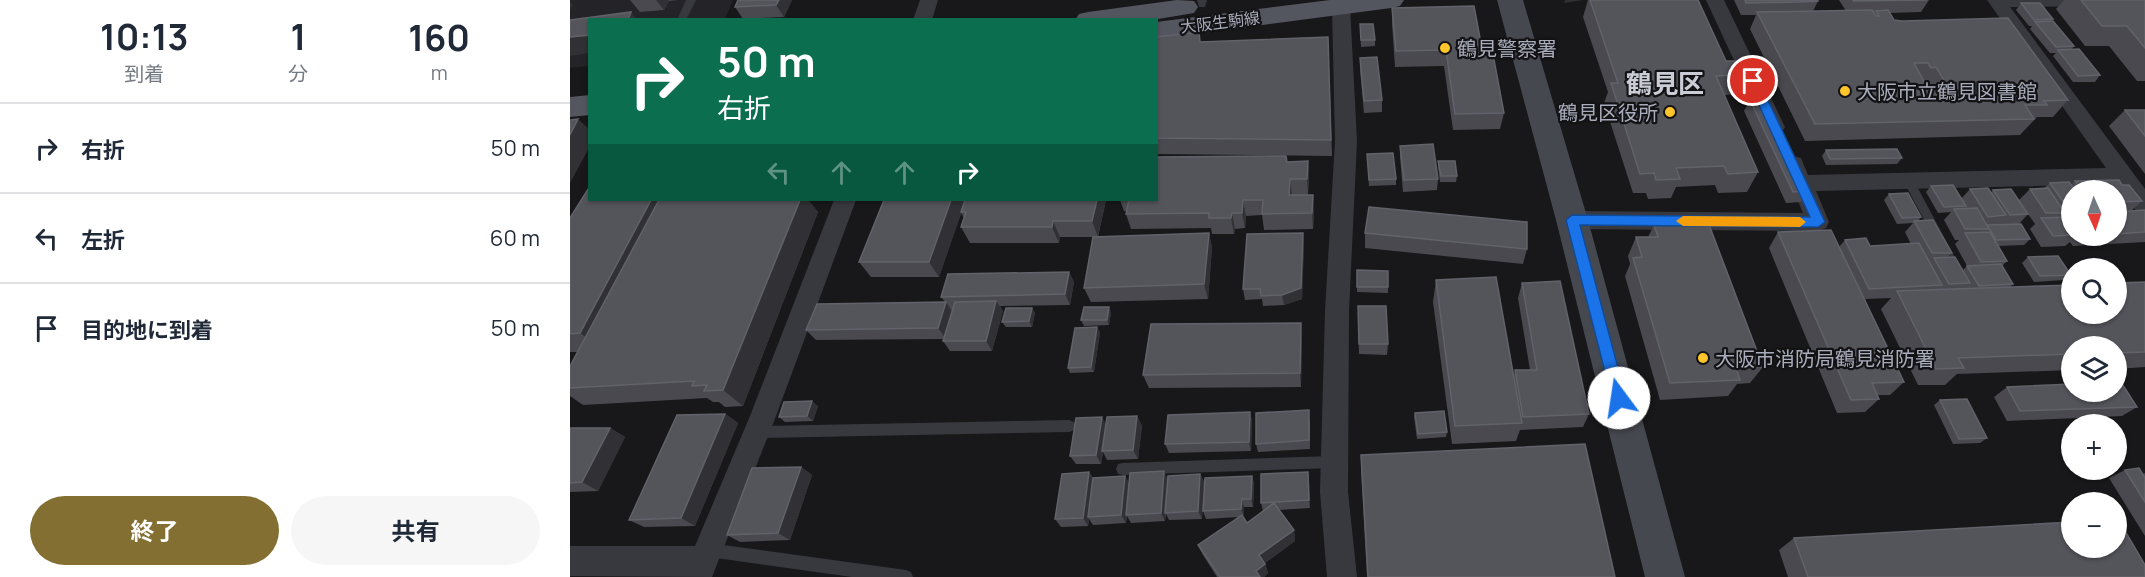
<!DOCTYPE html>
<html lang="ja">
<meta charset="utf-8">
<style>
:root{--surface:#fff;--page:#f6f6f7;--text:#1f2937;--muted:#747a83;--line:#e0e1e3;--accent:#846f32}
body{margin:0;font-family:Manrope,"Noto Sans JP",sans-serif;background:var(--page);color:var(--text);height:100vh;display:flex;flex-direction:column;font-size:22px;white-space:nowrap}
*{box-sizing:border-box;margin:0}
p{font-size:20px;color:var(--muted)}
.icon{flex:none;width:33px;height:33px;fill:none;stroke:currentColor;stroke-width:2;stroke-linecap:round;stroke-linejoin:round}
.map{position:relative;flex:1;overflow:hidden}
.side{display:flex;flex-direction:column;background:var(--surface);width:570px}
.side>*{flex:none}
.guide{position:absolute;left:18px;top:18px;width:570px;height:183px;border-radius:0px;box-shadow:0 2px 4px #0004;background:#0b6e4f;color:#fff;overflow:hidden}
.needle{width:39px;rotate:177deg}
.fabs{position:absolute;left:1491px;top:180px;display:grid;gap:12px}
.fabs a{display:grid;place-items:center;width:66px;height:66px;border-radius:50%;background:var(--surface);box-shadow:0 2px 4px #0004;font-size:30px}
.pin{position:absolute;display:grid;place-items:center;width:51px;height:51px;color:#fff;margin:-26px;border:3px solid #fff;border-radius:50%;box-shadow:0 2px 6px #0007}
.me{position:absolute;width:66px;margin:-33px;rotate:346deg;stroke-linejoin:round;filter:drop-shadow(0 0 4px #0008)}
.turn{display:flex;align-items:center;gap:21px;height:126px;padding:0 30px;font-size:27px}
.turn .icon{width:78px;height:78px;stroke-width:2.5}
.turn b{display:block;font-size:42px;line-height:51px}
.lanes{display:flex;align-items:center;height:57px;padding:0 30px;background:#0003;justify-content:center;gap:30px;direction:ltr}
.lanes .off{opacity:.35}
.eta{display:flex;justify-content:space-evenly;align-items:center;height:102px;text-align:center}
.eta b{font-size:36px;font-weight:700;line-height:42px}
.primary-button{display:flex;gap:12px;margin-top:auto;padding:12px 30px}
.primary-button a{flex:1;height:69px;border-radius:36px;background:var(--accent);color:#fff;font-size:24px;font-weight:700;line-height:69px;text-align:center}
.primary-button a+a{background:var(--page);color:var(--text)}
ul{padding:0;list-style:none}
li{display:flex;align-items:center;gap:18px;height:90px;padding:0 30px;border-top:2px solid var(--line)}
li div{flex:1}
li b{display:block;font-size:22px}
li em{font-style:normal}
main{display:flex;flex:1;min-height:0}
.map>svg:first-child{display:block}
</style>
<main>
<section class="side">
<div class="eta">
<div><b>10:13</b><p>到着</p></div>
<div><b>1</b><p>分</p></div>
<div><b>160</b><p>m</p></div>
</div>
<ul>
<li><svg class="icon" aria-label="right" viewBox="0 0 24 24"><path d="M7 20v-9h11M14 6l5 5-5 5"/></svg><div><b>右折</b></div><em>50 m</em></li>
<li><svg class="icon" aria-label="left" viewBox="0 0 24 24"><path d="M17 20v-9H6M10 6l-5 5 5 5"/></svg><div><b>左折</b></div><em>60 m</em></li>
<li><svg class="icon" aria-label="arrive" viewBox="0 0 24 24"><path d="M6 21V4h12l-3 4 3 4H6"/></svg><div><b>目的地に到着</b></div><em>50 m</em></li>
</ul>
<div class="primary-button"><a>終了</a><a>共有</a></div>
</section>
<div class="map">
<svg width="1575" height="577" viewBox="0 0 1575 577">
<rect width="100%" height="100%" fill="#18181a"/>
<path fill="#242327" d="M0,0H163L155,19L20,20L19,66L0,68Z"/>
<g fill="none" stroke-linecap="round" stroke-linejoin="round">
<path fill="#38393f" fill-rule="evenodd" d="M116,0H126L116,20H107Z
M627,0H637L635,7H629Z
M1338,176L1342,177L1383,254L1385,257L1383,260H1375L1333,180Z
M499,420L504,422L506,426L504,430L499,432L186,438L181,436L179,432L181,428L186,426Z
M764,456L769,457L771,462L769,467L764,468L553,475L548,474L546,469L548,464L553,463Z
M139,543L336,570L341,572L343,577H282L139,557L134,555L132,550L134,545Z"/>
<path fill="#38393f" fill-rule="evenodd" d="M350,0H368L362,20H343Z
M771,0L780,6L787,141L779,311L778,492L787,577H757L750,492L755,311L765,141L762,6Z
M1136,0H1154L1215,127L1212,132L1205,134L1198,132L1195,127Z
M1417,0H1563L1554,6L1440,7L1575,189V215L1567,212L1547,184L1246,191L1259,222L1256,228L1248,231L1002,229L994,226L991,220L994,214L1002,211L1233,213L1212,164L1215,158L1223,156L1231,158L1238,175L1536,168Z
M264,200H286L206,416L142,577L0,576V546H125L180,416Z"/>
<path fill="#464850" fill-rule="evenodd" d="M927,0H953L1018,220L1115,577H1075L986,220Z"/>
<path fill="#54565f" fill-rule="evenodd" d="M607,0L624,1L628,7L624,13L582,20H505L509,14L518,12Z
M760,0H834L830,6L821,8L586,39V22Z
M20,95V115L0,117V97Z"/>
</g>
<path fill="#49494f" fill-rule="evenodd" d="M60,0H108L99,1L94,10L70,12Z
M222,0L214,17L173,19L165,7Z
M1018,0H1128L1156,61L1181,74L1171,94L1154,95L1188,172L1177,192L1148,193L1145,185L1106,187L1101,198L1078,199L1076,193H1063L1034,103L1038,92L1013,17Z
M1164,0H1248V1L1243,11H1276L1269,0H1359L1351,12L1319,13L1324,20L1498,100L1483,117H1467L1450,135L1235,141L1180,29L1186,15H1171Z
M1494,0H1575V81H1567L1539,46H1515L1486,9Z
M1451,3L1483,19L1481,21L1504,46L1501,50L1530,75L1525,82H1503L1483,56L1486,53H1480L1460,29L1462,26H1459L1446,10Z
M822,8L912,49L934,113L930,129L883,130L874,66L825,67L822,24Z
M790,24L805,40V46L791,47Z
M586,37L631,42L758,37L762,156L586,154Z
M790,58L812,100V112L794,113L790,70Z
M1180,100L1238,191L1231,202L1216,203L1174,111Z
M1555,110H1575V174L1539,126Z
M830,146L868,179L867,190L833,192L830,157Z
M1256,150L1332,158L1327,164L1256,165L1252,156Z
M797,154L826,179V185L799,186Z
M738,161L739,177L738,194L744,210L743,229L694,230L692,215L676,216L675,228L665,229L664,234H642L641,228L561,229L556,214V211H554L550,200H586L717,162Z
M868,161L887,176L886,182H870L868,167Z
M1505,181L1552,185L1572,201L1561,211L1575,210V242L1503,246L1500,242L1495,246L1471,247L1460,229L1465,224L1458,214L1449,224L1460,239L1454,245L1428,246L1437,261L1432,266L1443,284L1440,287L1575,282V367L1546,369V346H1502V370L1387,374L1375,385H1348L1311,309L1321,298L1295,299L1334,382L1320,395H1307L1309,399L1295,412L1267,413L1199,248L1208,232L1269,247L1275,240L1300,246L1341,244L1335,232L1343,223L1327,224L1314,200L1319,194L1351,217L1348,221L1382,253L1377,257L1393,270L1397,266L1385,244L1389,240H1385L1374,220L1381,212L1368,213L1356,192L1361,186L1391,199L1400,189L1421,193L1423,190L1449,200L1460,189L1474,188L1480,183L1501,185ZM1502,190H1546V236H1502Z
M20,200H238L248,212L173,406L155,407L149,402H143L137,398L13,405L0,396V366L8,352H0V218Z
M314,200H536L528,237L639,233L642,248L638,299L521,302L514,288L526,237H490L489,243H400L391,227L394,218L391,213L369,277H301L289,262Z
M1084,225L1193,367L1180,383L1167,384L1158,396L1090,400L1055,276L1060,264L1058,256L1066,237H1078Z
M795,233L957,249L953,264L795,248Z
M734,244L732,299L714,305L693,306L692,299L675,300L673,289Z
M1458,257L1501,275L1494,280L1464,282L1452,263Z
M787,270L818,271V293L787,292Z
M499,272L504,282L500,305L430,306L433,311L422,351H380L373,341L374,339L246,340L236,330L375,302L371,297Z
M866,280L944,376L945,370H960L948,298L952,283L1019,414L1013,427L950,430L946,441L882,444L863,302Z
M788,306L818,344L817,355L789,354Z
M462,308L465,313L462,327H436L432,322Z
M541,312L539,325L514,326L511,320Z
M530,332L524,372L500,373L498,368Z
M732,337L731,387L579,388L573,375Z
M1437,387L1567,407L1552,416L1437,421L1424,397Z
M1370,400L1417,438L1410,443L1383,444L1364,405Z
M248,406L243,421L215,422L209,417Z
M680,412L682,421L681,451L599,453L595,444Z
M845,413L877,432L876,437L847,439L844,417Z
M155,414L168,423L125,526L74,527L59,520Z
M567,416L572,426L568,459L537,460L533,452L531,464H506L500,456L536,424Z
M740,420V449L688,452L686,444Z
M0,428H40L55,437L28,491L0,492Z
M791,455L1045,577H797L791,470Z
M231,467L242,475L220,540L170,542L157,535Z
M1555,470L1573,474L1575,473V536L1539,478Z
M519,472L523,478L555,476L559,484L598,479L630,474L634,482L632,519L599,520L596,514L595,521L561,523L557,516L556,523L523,525L519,519L518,526L491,527L485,519Z
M738,472L740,508L708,510L724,530L725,541L695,563L698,573L694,577H647L633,555L628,545L669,517L636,519L633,511L682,476L684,484L683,507H674L673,517L677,523L693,511L691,503Z
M1224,538L1575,577H1218L1209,550Z"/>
<path fill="#313135" d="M86,0H98L99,1L94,10Z
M209,0H222L214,17L206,5Z
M995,0H1013L994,3Z
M0,2L3,5L0,10Z
M61,12L67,20H58Z
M20,35V53L0,56V37Z
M8,119L20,130V146L0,183V135Z
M738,161L739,177L738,194L737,179Z
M720,179L722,195H719Z
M743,195L744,210L743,229L742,213Z
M81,200H110L34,350L10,333Z
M230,200H238L248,212L173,406L153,390Z
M381,200H396L369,277L359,262Z
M527,200H536L528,237L522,221Z
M673,200L676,216L675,228L672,213Z
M662,213L665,229L664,234L661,218Z
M483,221L490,237L489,243L482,227Z
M639,233L642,248L638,299L634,284Z
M733,233L734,244L732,299L714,305L712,295Z
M499,272L504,282L500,305L495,294Z
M426,301L433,311L422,351L416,341Z
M376,302L383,313L376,339L368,328Z
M539,307L541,312L539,325L537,320Z
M462,308L465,313L462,327L459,321Z
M731,323L732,337L731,387L730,373Z
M527,327L530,332L524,372L521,367Z
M242,401L248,406L243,421L237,416Z
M680,412L682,421L681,451L679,442Z
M155,414L168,423L125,526L111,518Z
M567,416L572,426L568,459L563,450Z
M532,417L537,426L532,451L533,452L531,464L526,455Z
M40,428L55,437L28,491L12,482Z
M231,467L242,475L220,540L208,533Z
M594,471L598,480L595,521L591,513Z
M519,472L524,481L518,517L519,519L518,526L513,518Z
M738,472L739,481L740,508L739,500Z
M630,474L634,482L632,519L628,511Z
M555,476L560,485L556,523L551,515Z
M682,476L684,484L683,507L681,499Z
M672,499L674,507V517L671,509Z
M724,530L725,541L692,565L689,555Z
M695,564L698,573L694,577H688L686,571Z"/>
<path fill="#54545b" stroke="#61626a" stroke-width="1.5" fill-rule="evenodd" d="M168,0H209L206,5L165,7Z
M1020,0H1128L1156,61H1174L1181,74L1146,76L1188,172L1158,174L1154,166L1106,168L1110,179L1086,180L1084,173L1070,174L1041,83H1048Z
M1175,0H1228L1229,2L1176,3Z
M1230,0H1248V1L1231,2Z
M1283,0H1357L1284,1Z
M1511,0H1575V48L1557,26H1532Z
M1451,3H1470L1483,19L1464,20Z
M904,6L912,49H922L934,113L885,114L876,50L826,51L822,8Z
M1302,10L1306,16H1309L1306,11L1318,10L1324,20L1332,21L1438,18L1498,100L1474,101L1477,105H1455L1464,119L1245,124L1187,12ZM1344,63H1358L1361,68L1366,67L1380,90L1359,91Z
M61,12L58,20H20V35L0,37V20Z
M1483,21L1504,46L1486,47L1465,22Z
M790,24H803L805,40H791Z
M629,32L630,42L758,37L761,140L586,138V37Z
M1509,49L1530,75L1508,76L1488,50Z
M807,57L812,100L794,101L790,58Z
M1194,99L1238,191L1223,192L1180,100Z
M1555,110H1575V136Z
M8,119L0,135V120Z
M863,144L868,179L834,180L830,146Z
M1327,149L1332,158L1260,159L1256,150Z
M823,153L826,179L799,180L797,154Z
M716,156L717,162L738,161L737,179H720L719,195H743L742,213L692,214L693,200H673L672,213H662L661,218H639V213L556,214L559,200H586V157Z
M868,161H885L887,176H871Z
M1549,180L1552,185H1559L1572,201L1546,202V190H1511L1505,181Z
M1499,182L1505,190H1502V206H1496L1480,183Z
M1383,185L1396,206L1374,207L1361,186Z
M20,186V200H81L10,333L0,334V218Z
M1418,188L1436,215L1418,217L1400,189Z
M1478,188L1495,213H1476L1460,189Z
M1441,189L1458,214L1440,215L1423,190Z
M1338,193L1351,217L1332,218L1319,194Z
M89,200H230L153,390L134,391L137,385L122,386L124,381L0,388V366Z
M314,200H381L359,262H289Z
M395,200H527L522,221H483L482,227H391L396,212H391Z
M799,207L957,222V249L795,233Z
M1407,208L1419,229H1395L1384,209Z
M1575,210V232L1546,234V212Z
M1496,217L1502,226V235L1483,236L1471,218Z
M1363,220L1382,253H1362L1344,221Z
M1138,222L1193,367L1166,368L1170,380L1100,383L1063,258L1072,257L1066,237H1088L1084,225Z
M1451,224L1460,239L1426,240L1417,225Z
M1261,230L1334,382L1302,383L1309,399L1281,400L1208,232Z
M1420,232L1437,261L1411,262L1395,233Z
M639,233L634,284L514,288L523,237Z
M733,233L731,288L712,295L691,296L690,289H673L677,234Z
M1296,238L1300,246L1349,243L1372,285L1299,289L1275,240Z
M1488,256L1501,275L1470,276L1458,257Z
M1385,257L1400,283L1379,284L1364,258Z
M1431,264L1443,284L1409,286L1397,266Z
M787,270L818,271V287H787Z
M499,272L495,294L371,297L378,274Z
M926,277L952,423L885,426L866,280Z
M990,281L1019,414L953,417L945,370H967L952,283Z
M1575,282V352L1546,353V346H1502V354L1388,358L1394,368L1366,369L1327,291L1502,285V314H1546V283Z
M426,301L416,341H373L385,302Z
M376,302L368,328L236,330L247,304Z
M788,306H816L818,344H789Z
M514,307H539L537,320H511Z
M436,308H462L459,321L432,322Z
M731,323L730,373L573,375L581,324Z
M527,327L521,367L498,368L505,328Z
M1546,382H1551L1567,407L1450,411L1437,387L1502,384V392H1546Z
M1397,399L1417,438L1389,439L1370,400Z
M242,401L237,416L209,417L214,402Z
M739,410V440L686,444V413Z
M874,411L877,432L848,434L845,413Z
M680,412L679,442L595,444L598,415Z
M155,414L111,518L59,520L107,415Z
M567,416L563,450L532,451L537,417Z
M532,417L526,455L500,456L506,418Z
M0,428H40L12,482L0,483Z
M1015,444L1045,577H798L791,455Z
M231,467L208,533L157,535L182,468Z
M1569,468L1575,478V502L1555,470Z
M594,471L591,513L556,515L560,473Z
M519,472L513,518L485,519L492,474Z
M738,472L739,500L691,503V474Z
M630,474L628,511L595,513L598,476Z
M555,476L551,515L518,517L523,478Z
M682,476L681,499H672L671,509L633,511L635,478Z
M704,503L724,530L689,555L695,564L686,571L690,577H650L628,545L672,515L677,523Z
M1546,519H1548L1575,565V577H1238L1224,538L1502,522V548H1546Z"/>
<path fill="#1a73e8" stroke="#114b97" stroke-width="1.5" d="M1183,77L1189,81L1255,222L1248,227L1010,225L1056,398L1054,403H1043L996,220L1002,215L1240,217L1178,81Z"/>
<path fill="#f59e0b" d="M1113,216L1230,217L1236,222L1230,227L1113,226L1106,221Z"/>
<g fill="#ffc52b" stroke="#131315" stroke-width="2">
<circle cx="875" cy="48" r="6"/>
<circle cx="1275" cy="91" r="6"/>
<circle cx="1100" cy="112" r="6"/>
<circle cx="1133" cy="358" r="6"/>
</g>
<g text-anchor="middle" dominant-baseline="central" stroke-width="4.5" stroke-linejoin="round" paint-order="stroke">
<g font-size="16" fill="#a9adbb" stroke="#131315">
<text transform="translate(650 22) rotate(-7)">大阪生駒線</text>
</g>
<g font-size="20" fill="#a9adbb" stroke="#131315" text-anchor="start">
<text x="887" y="48">鶴見警察署</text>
<text x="1287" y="91">大阪市立鶴見図書館</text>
<text x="1088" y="112" text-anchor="end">鶴見区役所</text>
<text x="1145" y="358">大阪市消防局鶴見消防署</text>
</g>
<g font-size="26" font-weight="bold" fill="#cacdd6" stroke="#131315">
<text x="1095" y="83">鶴見区</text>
</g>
</g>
</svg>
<div class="fabs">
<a><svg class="needle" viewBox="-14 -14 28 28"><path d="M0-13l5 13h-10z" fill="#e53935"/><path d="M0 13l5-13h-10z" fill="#747a83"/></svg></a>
<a><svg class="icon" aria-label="search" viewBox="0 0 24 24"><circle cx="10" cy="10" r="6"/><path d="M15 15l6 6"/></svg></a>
<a><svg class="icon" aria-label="layers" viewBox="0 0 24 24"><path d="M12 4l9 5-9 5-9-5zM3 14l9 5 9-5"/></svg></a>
<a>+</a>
<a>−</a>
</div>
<div class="pin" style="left:1183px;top:81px;background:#d93025"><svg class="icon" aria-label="arrive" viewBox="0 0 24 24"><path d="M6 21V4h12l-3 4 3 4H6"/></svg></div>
<svg class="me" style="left:1049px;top:398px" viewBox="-20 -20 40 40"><circle r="19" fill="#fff"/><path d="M0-13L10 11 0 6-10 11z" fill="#1a73e8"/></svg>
<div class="guide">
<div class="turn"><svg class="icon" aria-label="right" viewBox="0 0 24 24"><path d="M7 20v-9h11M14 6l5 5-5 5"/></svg><div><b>50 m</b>右折</div></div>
<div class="lanes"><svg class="icon off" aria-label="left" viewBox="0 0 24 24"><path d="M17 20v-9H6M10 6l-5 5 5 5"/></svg><svg class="icon off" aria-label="ahead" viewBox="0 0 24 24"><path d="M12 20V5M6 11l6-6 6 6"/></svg><svg class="icon off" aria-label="ahead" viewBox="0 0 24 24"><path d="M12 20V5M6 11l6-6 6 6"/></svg><svg class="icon" aria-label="right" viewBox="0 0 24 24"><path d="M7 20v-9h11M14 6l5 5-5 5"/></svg></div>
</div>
</div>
</main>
